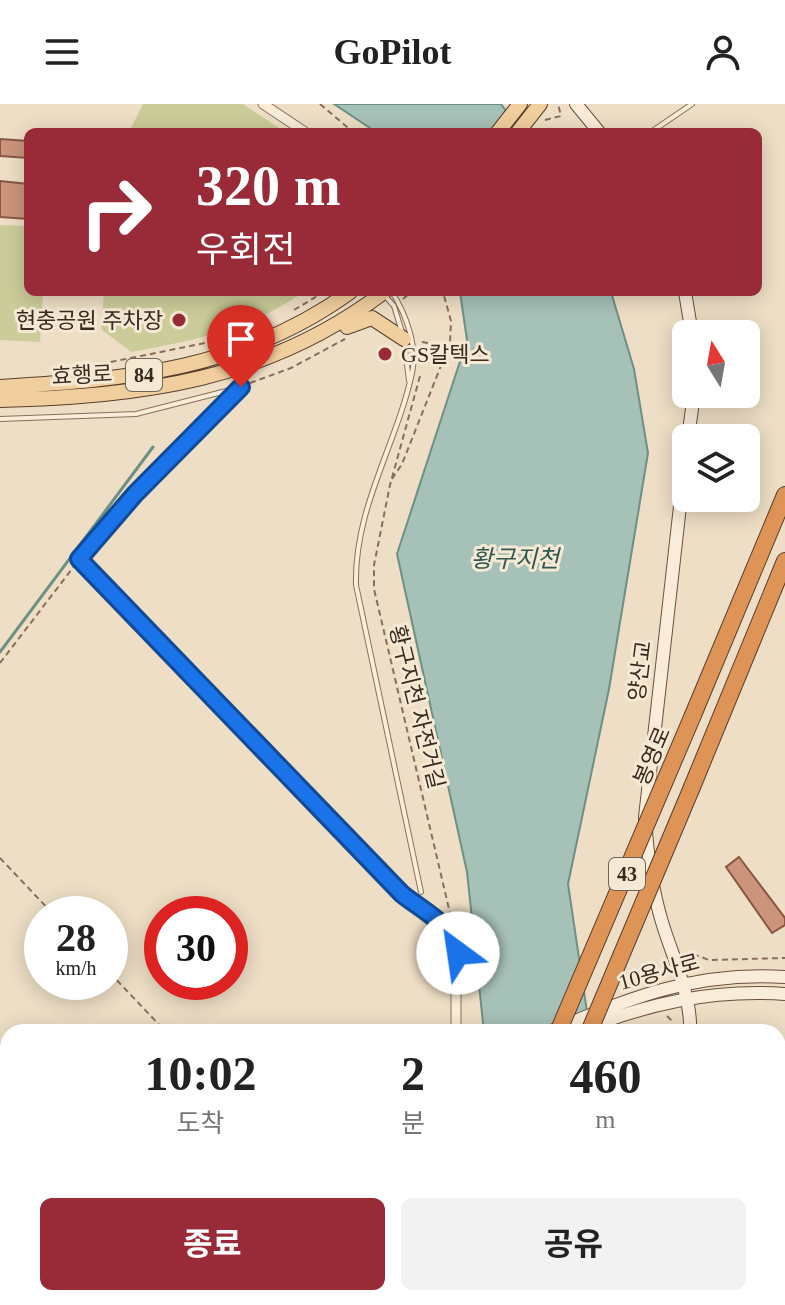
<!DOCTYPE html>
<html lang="ko">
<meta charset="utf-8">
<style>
:root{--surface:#fff;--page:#f2f2f2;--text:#222;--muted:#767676;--accent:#982b37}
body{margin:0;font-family:"Times New Roman","Noto Sans KR",serif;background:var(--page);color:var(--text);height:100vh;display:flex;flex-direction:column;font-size:30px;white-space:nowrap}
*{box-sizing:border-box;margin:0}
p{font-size:26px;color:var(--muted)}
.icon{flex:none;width:44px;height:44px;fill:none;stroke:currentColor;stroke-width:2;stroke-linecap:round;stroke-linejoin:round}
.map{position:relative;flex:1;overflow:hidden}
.sheet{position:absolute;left:0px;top:920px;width:786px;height:282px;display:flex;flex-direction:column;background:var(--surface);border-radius:24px 24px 0 0;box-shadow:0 4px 20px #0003}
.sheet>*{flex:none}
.top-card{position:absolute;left:24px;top:24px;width:738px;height:168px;border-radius:12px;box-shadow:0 4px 20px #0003;background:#982b37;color:#fff;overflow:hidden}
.needle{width:52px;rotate:349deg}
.controls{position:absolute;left:672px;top:216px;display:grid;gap:16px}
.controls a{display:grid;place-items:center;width:88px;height:88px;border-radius:12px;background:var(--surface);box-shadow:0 4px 20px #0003;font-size:40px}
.speed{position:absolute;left:24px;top:792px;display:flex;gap:16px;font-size:40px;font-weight:700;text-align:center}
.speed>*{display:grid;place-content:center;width:104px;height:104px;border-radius:50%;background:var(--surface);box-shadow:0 4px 20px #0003;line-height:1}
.speed small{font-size:20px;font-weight:400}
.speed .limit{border:12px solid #d22;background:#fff;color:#111}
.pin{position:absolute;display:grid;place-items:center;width:68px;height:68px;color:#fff;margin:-82px -34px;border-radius:50% 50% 50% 0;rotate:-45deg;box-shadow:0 0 8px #0007}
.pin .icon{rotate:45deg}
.me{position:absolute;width:88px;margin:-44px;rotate:329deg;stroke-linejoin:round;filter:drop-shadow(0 0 6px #0008)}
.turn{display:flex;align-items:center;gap:28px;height:168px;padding:0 40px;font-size:36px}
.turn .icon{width:104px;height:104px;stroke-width:2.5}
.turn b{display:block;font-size:56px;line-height:68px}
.eta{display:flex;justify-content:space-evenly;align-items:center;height:136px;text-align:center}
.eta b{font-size:48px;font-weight:700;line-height:56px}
.primary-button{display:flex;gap:16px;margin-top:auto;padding:16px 40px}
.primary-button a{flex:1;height:92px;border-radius:12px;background:var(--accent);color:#fff;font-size:32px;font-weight:700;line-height:92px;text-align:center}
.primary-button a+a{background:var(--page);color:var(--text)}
header{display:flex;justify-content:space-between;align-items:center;height:104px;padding:0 40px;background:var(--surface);font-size:36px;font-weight:700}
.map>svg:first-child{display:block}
</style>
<header><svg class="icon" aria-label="menu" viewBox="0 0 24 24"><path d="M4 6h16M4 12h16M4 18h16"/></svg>GoPilot<svg class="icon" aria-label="person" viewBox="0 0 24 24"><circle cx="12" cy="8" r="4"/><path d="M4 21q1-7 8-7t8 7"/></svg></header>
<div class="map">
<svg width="785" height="1201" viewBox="0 0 785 1201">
<rect width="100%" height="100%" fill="#eedec5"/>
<path fill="#cbcc99" d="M143,0H243L285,28H129Z
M0,121L28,122V188H43L40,238L0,236Z
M104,188H303C251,226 194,236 131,248L101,225Z"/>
<path fill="#a6c1b7" stroke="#6d9084" stroke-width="2" d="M334,0H501L521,28H376Z
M460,188H611L634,265L648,349L609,585L568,780L590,928H484L467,768L397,450L467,236Z
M534,1194H622L624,1201H535Z"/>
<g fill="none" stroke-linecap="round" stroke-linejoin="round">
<path stroke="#6d9084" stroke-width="3" d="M0,548L153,343"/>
</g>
<path fill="#cc947b" stroke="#885641" stroke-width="2" d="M0,35L28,37V54L0,52Z
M0,77L28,80V115L0,113Z
M739,753L785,814V821L772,829L726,763Z"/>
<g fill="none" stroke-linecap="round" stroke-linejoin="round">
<g stroke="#896f5b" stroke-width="6">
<path id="lane" d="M651,28L692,0
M392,188C406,210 418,243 412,269C397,340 354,404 356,481L421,788
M386,193L394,202L402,228
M404,236L409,277
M236,268L241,283L135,390L79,455L402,790L455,834
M0,315L136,310L238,284
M778,944H785
M778,1016H785"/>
</g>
<g stroke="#896f5b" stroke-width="11">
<path id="street" d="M263,0L305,28
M456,928V835
M501,1194L502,1201
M729,1194L732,1201"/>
</g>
<g stroke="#6b503e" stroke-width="14">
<path id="secondary" d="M576,0L599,28
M685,188L692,230
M688,334L694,290
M686,349L645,713C647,748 652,785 662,818C672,852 692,892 690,928
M549,928C630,894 695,867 785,873
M577,928C645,900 711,885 785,890
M678,1194L679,1201
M284,1201L286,1194
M296,1201L298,1194"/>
</g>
<g stroke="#573e2f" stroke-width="16">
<path id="primary" d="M498,28L520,0
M518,28L540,0
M347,223L372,214L404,235
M0,283C129,275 242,266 350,188
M0,296C142,292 267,277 384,188"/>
</g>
<g stroke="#573e2f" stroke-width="18">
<path id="highway" d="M693,611L785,391
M692,683L785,457
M449,1201L452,1194
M477,1201L480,1194"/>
</g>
<path stroke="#896f5b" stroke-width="2" stroke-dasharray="6 4" stroke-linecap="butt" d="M320,0L353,28
M545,16L561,12L558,0
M403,195L411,188
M294,206L324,188
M422,238L447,242
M91,262L230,234
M420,272L390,381L374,461V485L453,822
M250,279L291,264L345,235
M392,375L402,360L450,239L451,217L443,188
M0,559L75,461
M0,754L53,810
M693,850L709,856L785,854
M110,869L166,928
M650,872L655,859
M667,912L674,919
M706,921L710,928
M0,1132L8,1140
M59,1194L66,1201"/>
<use href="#lane" stroke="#f9ecd8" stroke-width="4"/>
<use href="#street" stroke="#f9ecd8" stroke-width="9"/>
<use href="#secondary" stroke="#f9ecd8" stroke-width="12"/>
<use href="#primary" stroke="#f1ce9d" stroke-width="14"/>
<use href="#highway" stroke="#dd9456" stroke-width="16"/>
<g stroke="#573e2f" stroke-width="18" stroke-linecap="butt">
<path id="highway-bridge" d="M558,928L693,611
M589,928L692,683"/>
</g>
<use href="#highway-bridge" stroke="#dd9456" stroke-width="16"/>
</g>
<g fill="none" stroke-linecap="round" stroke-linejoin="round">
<g stroke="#114b97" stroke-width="20">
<path id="route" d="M241,283L135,390L79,455L402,790C423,807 454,821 458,849"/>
</g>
<use href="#route" stroke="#1a73e8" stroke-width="14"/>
</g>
<g fill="#982b37" stroke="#f5e9d4" stroke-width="3">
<circle cx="179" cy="216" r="8"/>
<circle cx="385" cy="250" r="8"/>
</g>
<g text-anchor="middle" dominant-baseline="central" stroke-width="6" stroke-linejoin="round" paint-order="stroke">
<g fill="#f5e9d4" stroke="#716355" stroke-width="2">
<rect x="126" y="255" width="36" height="32" rx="6"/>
<rect x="609" y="754" width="36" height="32" rx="6"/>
</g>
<g font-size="20" font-weight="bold" fill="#39291f">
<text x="144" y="271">84</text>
<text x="627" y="770">43</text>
</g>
<g font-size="22" fill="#39291f" stroke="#f5e9d4" text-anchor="end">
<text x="163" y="216">현충공원 주차장</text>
<text x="401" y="250" text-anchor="start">GS칼텍스</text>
</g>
<g font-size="22" fill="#39291f" stroke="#f5e9d4">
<text transform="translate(82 271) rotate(-3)">효행로</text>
<text transform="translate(640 567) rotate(-83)">양산교</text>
<text transform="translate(417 603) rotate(76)">황구지천 자전거길</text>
<text transform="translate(652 652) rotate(-67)">봉영로</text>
<text transform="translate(659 868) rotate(-15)">10용사로</text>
</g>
<g font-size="24" font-style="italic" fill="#2e5952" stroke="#f5e9d4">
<text x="515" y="455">황구지천</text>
</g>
</g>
</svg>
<div class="controls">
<a><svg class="needle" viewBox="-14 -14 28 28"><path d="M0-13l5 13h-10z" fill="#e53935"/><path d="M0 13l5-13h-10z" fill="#767676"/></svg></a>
<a><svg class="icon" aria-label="layers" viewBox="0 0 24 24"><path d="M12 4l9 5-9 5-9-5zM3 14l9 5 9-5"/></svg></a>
</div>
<div class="speed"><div>28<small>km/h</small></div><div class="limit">30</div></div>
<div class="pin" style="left:241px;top:283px;background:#d93025"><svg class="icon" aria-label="arrive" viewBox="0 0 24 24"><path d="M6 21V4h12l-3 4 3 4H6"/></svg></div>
<svg class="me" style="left:458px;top:849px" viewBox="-20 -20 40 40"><circle r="19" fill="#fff"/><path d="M0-13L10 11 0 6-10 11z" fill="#1a73e8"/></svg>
<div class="top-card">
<div class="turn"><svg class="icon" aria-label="right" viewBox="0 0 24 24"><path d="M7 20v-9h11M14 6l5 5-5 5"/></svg><div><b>320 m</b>우회전</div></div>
</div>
<section class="sheet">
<div class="eta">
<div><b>10:02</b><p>도착</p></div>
<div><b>2</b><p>분</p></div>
<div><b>460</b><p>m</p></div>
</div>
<div class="primary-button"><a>종료</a><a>공유</a></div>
</section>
</div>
